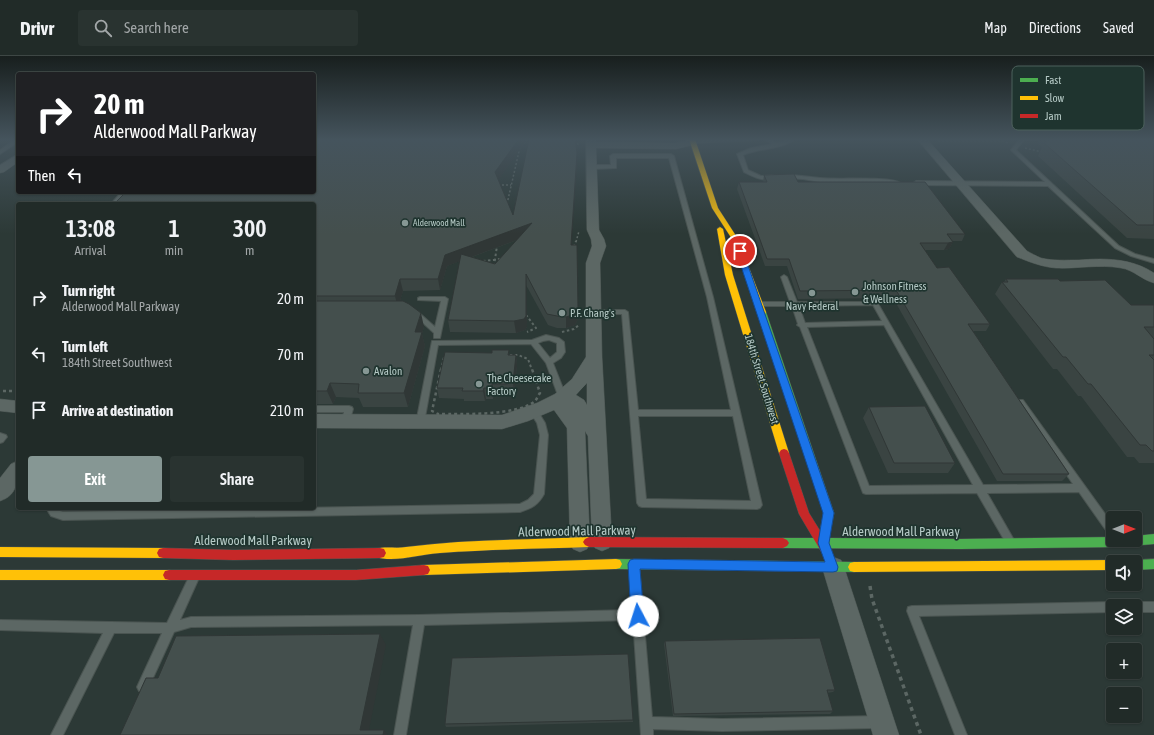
<!DOCTYPE html>
<meta charset="utf-8">
<style>
:root{--surface:#212b28;--page:#293330;--text:#f1f3f6;--muted:#a2a7a8;--line:#3e4745;--accent:#869794}
body{margin:0;font-family:"Asap Condensed",sans-serif;background:var(--page);color:var(--text);height:100vh;display:flex;flex-direction:column;font-size:15px;white-space:nowrap}
*{box-sizing:border-box;margin:0}
p{font-size:13px;color:var(--muted)}
.icon{flex:none;width:22px;height:22px;fill:none;stroke:currentColor;stroke-width:2;stroke-linecap:round;stroke-linejoin:round}
.map{position:relative;flex:1;overflow:hidden}
.panel{position:absolute;left:16px;top:146px;width:300px;height:308px;display:flex;flex-direction:column;background:var(--surface);border-radius:4px;box-shadow:0 1px 3px #0004,0 0 0 1px var(--line)}
.panel>*{flex:none}
.top-card{position:absolute;left:16px;top:16px;width:300px;height:122px;border-radius:4px;box-shadow:0 1px 3px #0004,0 0 0 1px var(--line);background:#202124;color:#fff;overflow:hidden}
.needle{width:26px;rotate:90deg}
.buttons{position:absolute;left:1106px;top:455px;display:grid;gap:8px}
.buttons a{display:grid;place-items:center;width:36px;height:36px;border-radius:4px;background:var(--surface);box-shadow:0 1px 3px #0004,0 0 0 1px var(--line);font-size:20px}
.pin{position:absolute;display:grid;place-items:center;width:34px;height:34px;color:#fff;margin:-17px;border:2px solid #fff;border-radius:50%;box-shadow:0 1px 4px #0007}
.me{position:absolute;width:44px;margin:-22px;rotate:355deg;stroke-linejoin:round;filter:drop-shadow(0 0 3px #0008)}
.turn{display:flex;align-items:center;gap:14px;height:84px;padding:0 12px;font-size:18px}
.turn .icon{width:52px;height:52px;stroke-width:2.5}
.turn b{display:block;font-size:28px;line-height:34px}
.then{display:flex;align-items:center;height:38px;padding:0 12px;background:#0003;gap:8px;font-size:15px}
.eta{display:flex;justify-content:space-evenly;align-items:center;height:68px;text-align:center}
.eta b{font-size:24px;font-weight:600;line-height:28px}
.action{display:flex;gap:8px;margin-top:auto;padding:8px 12px}
.action a{flex:1;height:46px;border-radius:4px;background:var(--accent);color:#fff;font-size:16px;font-weight:600;line-height:46px;text-align:center}
.action a+a{background:var(--page);color:var(--text)}
ul{padding:0;list-style:none}
li{display:flex;align-items:center;gap:12px;height:56px;padding:0 12px}
li div{flex:1}
li b{display:block;font-size:15px}
li em{font-style:normal}
header{display:flex;align-items:center;gap:24px;box-sizing:border-box;height:56px;padding:0 20px;background:var(--surface);border-bottom:1px solid var(--line)}
header strong{font-size:19px}
nav{display:flex;gap:22px;margin-inline-start:auto;font-size:14px}
.search{width:280px;height:36px;background:var(--page);display:flex;align-items:center;gap:10px;box-sizing:border-box;padding:0 14px;border-radius:4px;color:var(--muted);font-size:15px}
.map>svg:first-child{display:block}
</style>
<header>
<strong>Drivr</strong>
<div class="search"><svg class="icon" aria-label="search" viewBox="0 0 24 24"><circle cx="10" cy="10" r="6"/><path d="M15 15l6 6"/></svg>Search here</div>
<nav><a>Map</a><a>Directions</a><a>Saved</a></nav>
</header>
<div class="map">
<svg width="1154" height="679" viewBox="0 0 1154 679">
<rect width="100%" height="100%" fill="#2c3936"/>
<g fill="none" stroke-linecap="round" stroke-linejoin="round">
<g stroke="#4a5451" stroke-width="2">
<path id="lane" d="M16,83H18V86L0,98V94Z
M730,83H760L758,84L693,87L691,86L693,85Z
M764,83H769L777,87L789,83H795C781,94 759,92 743,99L748,114L761,120L773,119L776,121C765,127 754,121 744,116L737,98L751,92L772,88Z
M1020,83H1051L1049,84H1024L1016,94L1119,190L1135,198L1154,203V207L1131,200L1115,192L1048,130L916,129L913,127L916,125L1045,126L1011,94Z
M613,98H671L674,100L713,241L762,449L760,452L757,453L642,451L639,450L637,447L622,258H592L591,256L592,254H625L628,256L638,354H731L707,241L669,102H616V112L592,113L589,111L592,109H611L610,100ZM638,360H733L751,445L646,443Z
M786,119C798,119 809,121 820,122C837,124 889,120 901,127L898,129L882,127L820,126L803,123L784,122V120Z
M120,136H126L123,142L117,148H111L118,140Z
M784,219L787,221L797,246H877L983,429L1073,428L1016,346L1017,344H1023L1113,469V481L1110,480L1079,436L987,437L1014,484L1012,487L1009,488L1006,487L977,437L866,438L863,437L800,271L797,269L798,268L792,250H758L755,248L758,246H790L781,221ZM873,249L882,265L805,267L799,250ZM884,269L973,429L869,430L807,271Z
M420,241H445L448,243L440,282H434V277L412,257L415,255H417L435,271L441,245L418,244V242Z
M546,279L559,282L564,286L565,296L561,302L553,307L566,340L565,342H559L546,307L531,288L438,289L424,367L423,369H417L416,367L432,285L532,284ZM543,285L549,284L557,287V296L550,302L538,287Z
M314,350H349L352,351L353,353L349,367H343L342,365L344,356H314Z
M534,353L537,354L545,367L548,379L544,438C538,449 532,452 520,456L63,464L51,460L46,452H56L57,454L63,456L520,448L528,444L534,438L540,379L537,367L530,356L531,354Z
M0,377L6,379L7,381L3,386L0,387Z
M634,505L638,507L639,510L652,661L722,663L880,660L884,662L886,666L884,670L880,672L722,675L653,673V679H641L633,564L424,569L406,679H394L413,569L191,571L174,576L147,635L143,637L139,635L137,631L162,577H114L63,679H51L103,577L0,574V564L167,567L189,521L193,519L197,521L198,524L180,564L191,561L419,559L632,554L629,510L630,507Z
M1113,546L1117,547L1118,550H1113V556L919,560L967,679H955L907,555L908,551L912,550Z
M1135,546H1154V556H1135V550H1130L1131,547Z"/>
</g>
<g stroke="#4a5451" stroke-width="1">
<path id="street" d="M586,83H596V86L676,87L693,83L698,86L697,88L676,93L596,92L599,174L604,183L606,190L600,207L602,301L612,486L609,492L602,495L595,492L592,486L588,380L585,375L590,487L587,493L580,496L573,493L570,487L567,372L554,354L528,365L502,373L314,372V358L502,359L537,347L555,338L572,323L586,301V207L592,190L591,183L587,174ZM587,327V349L584,344L576,339Z
M917,83H927L1027,195C1031,197 1036,200 1041,202C1053,205 1066,204 1079,204C1105,202 1131,202 1154,217V227C1142,224 1134,214 1121,212C1099,208 1077,213 1056,212C1042,211 1030,206 1017,201Z
M18,98V106L4,116L0,117V109Z
M0,343L18,345V357L0,355Z
M18,405C18,422 19,439 0,445V422L11,408Z
M833,501L841,504L844,511L899,679H873L822,511L825,504Z"/>
</g>
<g stroke="#4a5451" stroke-width="1">
<path id="fast" d="M759,254H762L766,256L834,457L829,482L960,483L1113,481V484H1135V480L1154,478V488L1120,491L960,493L783,492L779,490L777,487L779,484L783,482H818L824,457L758,256Z
M616,503L854,506L858,507L860,511L858,515L854,516L616,513L612,512L610,508L612,504Z
M1154,503V513L1135,514V506H1131L1135,504Z"/>
</g>
<g stroke="#4a5451" stroke-width="1">
<path id="slow" d="M689,83H695L718,152L738,183L766,256L765,258H762L758,256L732,183L712,152Z
M720,171L723,173L733,219L789,397L787,400H781L779,397L725,219L717,173Z
M589,481L593,483L595,486L593,489L589,491C539,493 489,493 440,497C421,498 394,507 376,501L374,497L376,493C385,490 396,493 406,491C467,483 528,484 589,481Z
M0,491L163,492L167,493L169,497L167,501L163,502L0,501Z
M616,503L620,504L622,508L620,512L616,513L424,519L420,518L418,514L420,510L424,509Z
M1113,504L1117,506H1113V514L854,516L850,515L848,511L850,507L854,506Z
M0,514H169L173,515L175,519L173,523L169,524H0Z"/>
</g>
<g stroke="#4a5451" stroke-width="1">
<path id="jam" d="M784,393L787,394L789,397L809,457L830,491L832,494L830,497L826,499L822,497L799,458L779,397L781,394Z
M589,481L783,482L787,484L789,487L787,490L783,492L589,491L585,489L583,486L585,483Z
M163,492L233,494L380,492L384,493L386,497L384,501L380,502L233,504L163,502L159,501L157,497L159,493Z
M424,509L428,510L430,514L428,518L424,519L356,524H169L165,523L163,519L165,515L169,514H356Z"/>
</g>
<path stroke="#5c6764" stroke-width="1.5" stroke-dasharray="2 2" stroke-linecap="butt" d="M577,83L578,89
M938,85H1002L1008,87
M1025,92L1042,96
M498,129H511
M507,148L520,91L528,83H532
M576,186L579,175"/>
<path stroke="#5c6764" stroke-width="2" stroke-dasharray="2.5 2.5" stroke-linecap="butt" d="M574,191L576,185
M483,205L501,203
M494,210L497,190
M526,259L536,272L527,276
M562,276L574,273L579,269
M441,314L444,301L449,298L518,299L528,303L532,314"/>
<path stroke="#5c6764" stroke-width="2.5" stroke-dasharray="3 3" stroke-linecap="butt" d="M441,313L432,355L438,358C461,358 518,360 535,345C537,343 538,339 540,337L532,313
M3,335H18"/>
<path stroke="#5c6764" stroke-width="3.5" stroke-dasharray="4 4" stroke-linecap="butt" d="M870,530L872,543L921,679"/>
<use href="#lane" fill="#5c6764" fill-rule="evenodd"/>
<use href="#street" fill="#5c6764" fill-rule="evenodd"/>
<use href="#fast" fill="#4caf50" fill-rule="evenodd"/>
<use href="#slow" fill="#ffc107" fill-rule="evenodd"/>
<use href="#jam" fill="#c62828" fill-rule="evenodd"/>
</g>
<path fill="#3a4442" fill-rule="evenodd" d="M527,83L498,124L513,159L577,107L571,189L578,263L575,269L566,272H557L548,269L526,229L527,271L525,274L516,277L450,276L448,264L460,205L447,210L440,234L403,235L400,245L424,271L422,278L425,290L408,351H363L359,342L336,341L333,348H314V148ZM517,184L495,208L472,201Z
M1039,83H1154V183L1127,182L1038,100L1042,91L1037,87Z
M764,119L798,126L965,178L962,185H952L953,186L949,193L944,194H925L937,212L990,268L986,275H973L1069,418L1062,425H997L893,242L798,243L787,210H765L737,133L739,126H763Z
M1006,223L1060,225L1131,249H1154V407H1139L1134,401H1127L1081,340H1078L1057,313H1053L995,238L1002,226H1004Z
M509,294V299H516L517,310L514,337H510V339H494L493,343H486L485,345H464V343L439,342L437,332Z
M869,351L955,407L948,417H888L863,362Z
M665,585L835,634L833,636L827,637L833,655L830,658L673,660L664,588Z
M633,664V666L446,671L445,668Z"/>
<path fill="#303736" d="M519,83H527L496,127L495,116Z
M577,97V107L571,200V189Z
M532,167L533,178L447,210L440,234L438,223L445,199Z
M953,186L949,193L944,194L948,187Z
M526,218L527,271L525,274L516,277L514,265Z
M400,223L403,235L398,252L395,240Z
M578,252V263L575,269L566,272V261Z
M421,257L424,271L422,278L425,290L408,351L404,337L415,276Z
M516,299L517,310L514,337L513,326Z
M330,327L336,341L333,348L327,335Z
M492,328L494,339L493,343L492,332Z
M484,332L486,343L485,345L483,335Z
M380,578L386,589L368,679L360,674Z
M384,674L388,679H383Z"/>
<path fill="#444f4d" stroke="#303736" d="M314,83H519L495,116L513,159L529,83H575L577,97L571,189H577L578,252L575,258L566,261L557,260L547,258L526,218V260L524,263L514,265L448,264L461,198L495,208L532,167L445,199L438,223H400L395,240H314V148H114L126,136H314Z
M1050,83H1154V169H1137L1044,87Z
M794,118L798,126H925L965,178H947L953,186L948,187H920L937,212L949,211L990,268H968L1069,418H1003L896,234L800,235L789,203H767L739,126H767L764,119Z
M1006,223H1058L1060,225L1105,224L1131,249H1154V271H1144L1154,283V299H1149L1154,304V395H1152L1146,389H1140L1091,328H1088L1066,301H1063L1002,226H1008Z
M316,245H403L409,248L421,257L415,276H422L404,337H358L359,328L330,327L327,335H314V249Z
M492,294H509L508,299H516L513,326H509L508,328H492V332H484L483,335H462L463,332H437L445,296L492,297Z
M925,350L955,407H894L869,351Z
M380,578L360,674H384L383,679H120L146,622H158L176,580Z
M820,582L835,634H827L833,655L674,658L665,585Z
M628,598L633,664L445,668L452,602Z"/>
<linearGradient id="sky" x2="0" y2="1"><stop stop-color="#181f1e"/><stop offset="0.47" stop-color="#45545d"/><stop offset="1" stop-color="#45545d" stop-opacity="0"/></linearGradient>
<rect width="1154" height="178" fill="url(#sky)"/>
<path fill="#1a73e8" stroke="#114b97" d="M740,193L743,195L834,457L829,487L838,511L837,515L833,516L640,513L644,560L642,564L638,565L633,564L631,560L628,508L630,504L634,503L825,506L818,487L823,457L736,195Z"/>
<g fill="#869794" stroke="#1f342f" stroke-width="1.5">
<circle cx="405" cy="167" r="4"/>
<circle cx="855" cy="236" r="4"/>
<circle cx="812" cy="237" r="4"/>
<circle cx="562" cy="257" r="4"/>
<circle cx="366" cy="315" r="4"/>
<circle cx="479" cy="328" r="4"/>
</g>
<g text-anchor="middle" dominant-baseline="central" stroke-width="3.5" stroke-linejoin="round" paint-order="stroke">
<g font-size="9" fill="#b6cac6" stroke="#1f342f" text-anchor="start">
<text x="413" y="167">Alderwood Mall</text>
</g>
<g font-size="11" fill="#b6cac6" stroke="#1f342f" text-anchor="start">
<text x="863" y="230">Johnson Fitness<tspan x="863" dy="13">&amp; Wellness</tspan></text>
<text x="812" y="250" text-anchor="middle">Navy Federal</text>
<text x="570" y="257">P.F. Chang's</text>
<text x="374" y="315">Avalon</text>
<text x="487" y="322">The Cheesecake<tspan x="487" dy="13">Factory</tspan></text>
</g>
<g font-size="11" fill="#b6cac6" stroke="#1f342f">
<text transform="translate(762 323) rotate(73)">184th Street Southwest</text>
</g>
<g font-size="13" fill="#b6cac6" stroke="#1f342f">
<text transform="translate(577 475) rotate(-1)">Alderwood Mall Parkway</text>
<text x="901" y="475">Alderwood Mall Parkway</text>
<text x="253" y="484">Alderwood Mall Parkway</text>
</g>
</g>
<rect x="1012" y="10" width="132" height="64" rx="6" fill="#1f342f" stroke="#4c615c" stroke-width="1"/>
<rect x="1020" y="22" width="18" height="4" fill="#4caf50"/>
<rect x="1020" y="40" width="18" height="4" fill="#ffc107"/>
<rect x="1020" y="58" width="18" height="4" fill="#c62828"/>
<g font-size="11" fill="#b6cac6">
<text x="1045" y="28">Fast</text>
<text x="1045" y="46">Slow</text>
<text x="1045" y="64">Jam</text>
</g>
</svg>
<div class="buttons">
<a><svg class="needle" viewBox="-14 -14 28 28"><path d="M0-13l5 13h-10z" fill="#e53935"/><path d="M0 13l5-13h-10z" fill="#a2a7a8"/></svg></a>
<a><svg class="icon" aria-label="sound" viewBox="0 0 24 24"><path d="M4 9h4l5-4v14l-5-4H4zM17 9q2 3 0 6"/></svg></a>
<a><svg class="icon" aria-label="layers" viewBox="0 0 24 24"><path d="M12 4l9 5-9 5-9-5zM3 14l9 5 9-5"/></svg></a>
<a>+</a>
<a>−</a>
</div>
<div class="pin" style="left:740px;top:195px;background:#d93025"><svg class="icon" aria-label="arrive" viewBox="0 0 24 24"><path d="M6 21V4h12l-3 4 3 4H6"/></svg></div>
<svg class="me" style="left:638px;top:560px" viewBox="-20 -20 40 40"><circle r="19" fill="#fff"/><path d="M0-13L10 11 0 6-10 11z" fill="#1a73e8"/></svg>
<div class="top-card">
<div class="turn"><svg class="icon" aria-label="right" viewBox="0 0 24 24"><path d="M7 20v-9h11M14 6l5 5-5 5"/></svg><div><b>20 m</b>Alderwood Mall Parkway</div></div>
<div class="then">Then<svg class="icon" aria-label="left" viewBox="0 0 24 24"><path d="M17 20v-9H6M10 6l-5 5 5 5"/></svg></div>
</div>
<section class="panel">
<div class="eta">
<div><b>13:08</b><p>Arrival</p></div>
<div><b>1</b><p>min</p></div>
<div><b>300</b><p>m</p></div>
</div>
<ul>
<li><svg class="icon" aria-label="right" viewBox="0 0 24 24"><path d="M7 20v-9h11M14 6l5 5-5 5"/></svg><div><b>Turn right</b><p>Alderwood Mall Parkway</p></div><em>20 m</em></li>
<li><svg class="icon" aria-label="left" viewBox="0 0 24 24"><path d="M17 20v-9H6M10 6l-5 5 5 5"/></svg><div><b>Turn left</b><p>184th Street Southwest</p></div><em>70 m</em></li>
<li><svg class="icon" aria-label="arrive" viewBox="0 0 24 24"><path d="M6 21V4h12l-3 4 3 4H6"/></svg><div><b>Arrive at destination</b></div><em>210 m</em></li>
</ul>
<div class="action"><a>Exit</a><a>Share</a></div>
</section>
</div>
